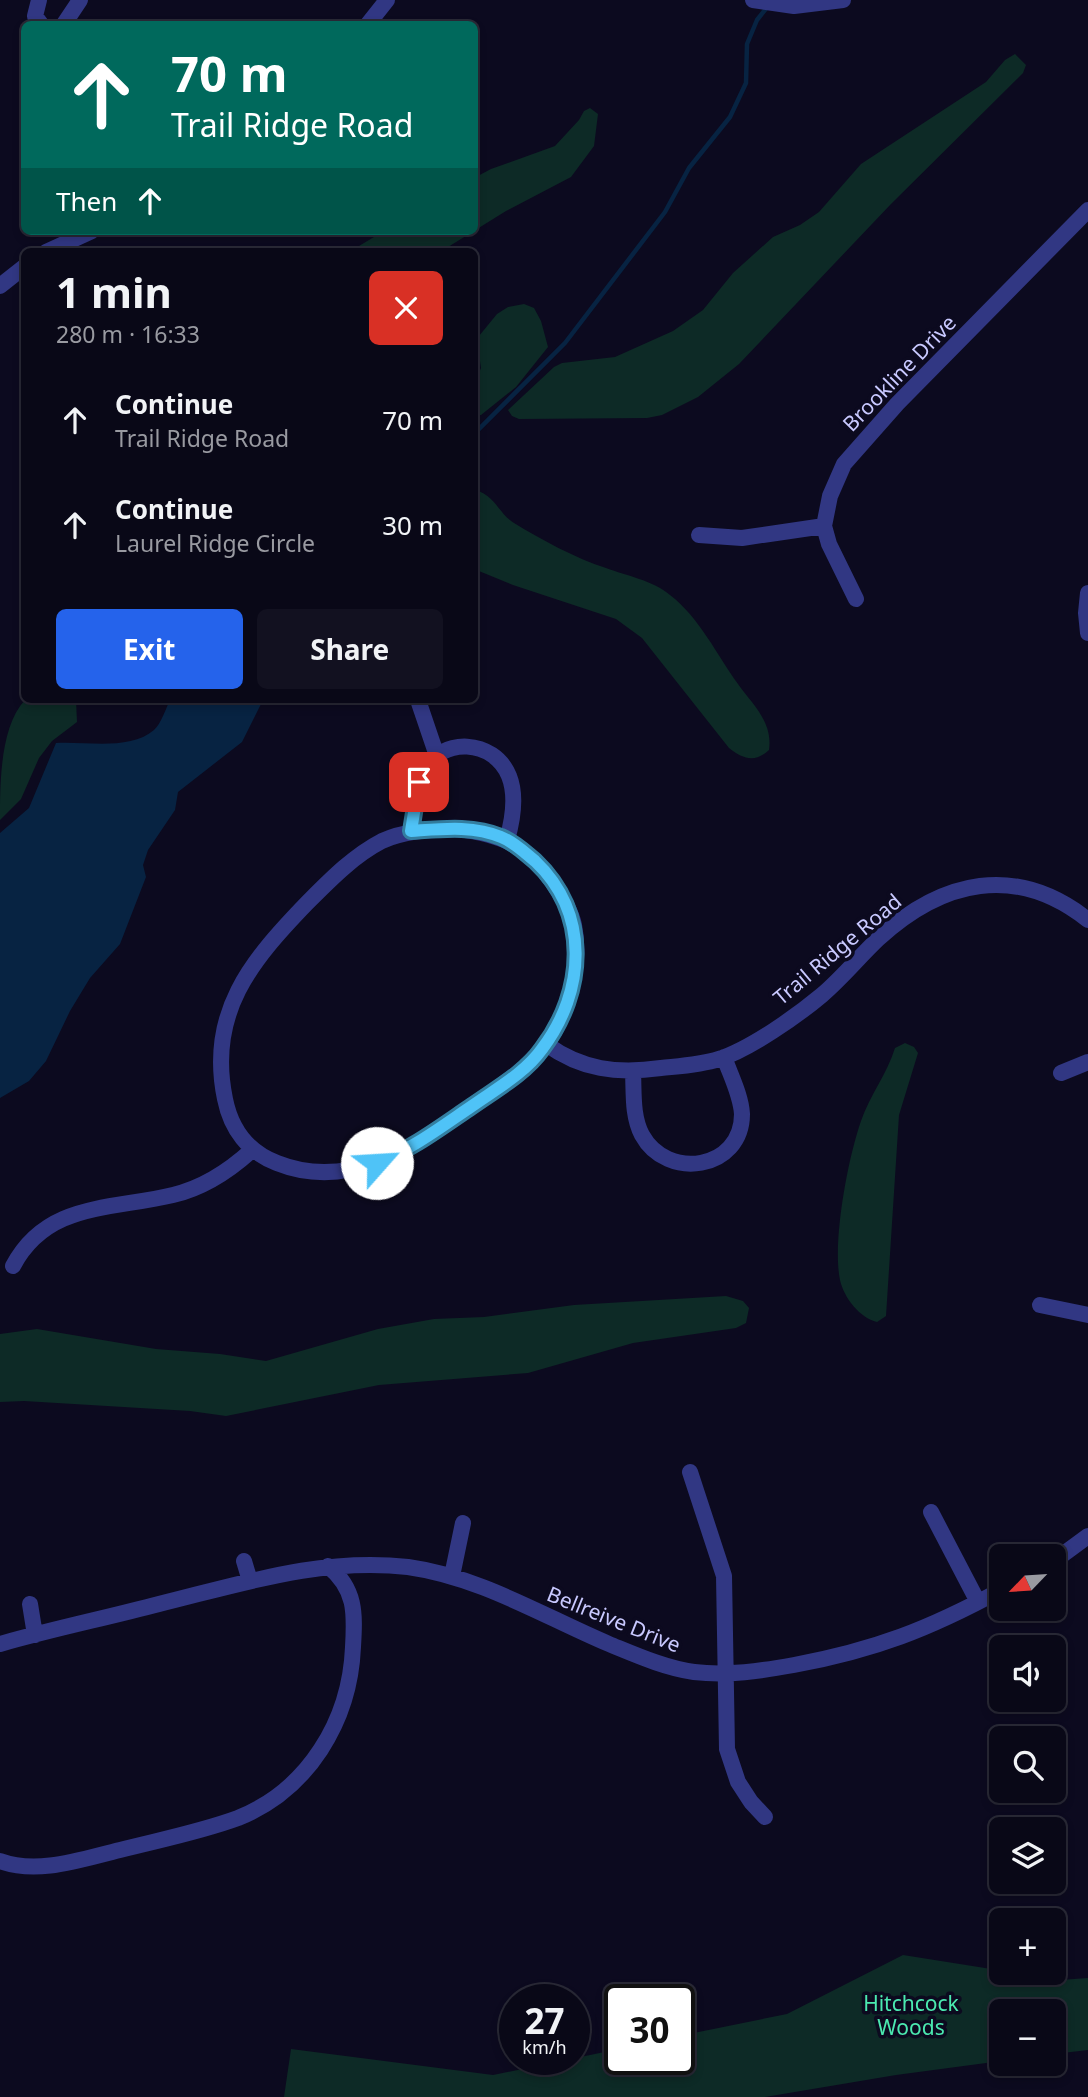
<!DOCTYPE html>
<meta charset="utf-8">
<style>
:root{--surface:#090817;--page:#121120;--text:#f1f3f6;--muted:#999aa1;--line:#292936;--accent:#2563eb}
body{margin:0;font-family:"Noto Sans",sans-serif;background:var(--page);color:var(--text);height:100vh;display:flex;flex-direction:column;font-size:26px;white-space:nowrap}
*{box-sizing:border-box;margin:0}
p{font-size:23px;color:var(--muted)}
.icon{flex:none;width:38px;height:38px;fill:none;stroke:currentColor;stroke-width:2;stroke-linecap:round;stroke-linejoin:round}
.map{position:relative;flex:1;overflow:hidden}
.sheet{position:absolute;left:21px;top:248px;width:457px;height:455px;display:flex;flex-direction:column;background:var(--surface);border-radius:10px;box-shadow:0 4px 10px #0003,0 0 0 2px var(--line)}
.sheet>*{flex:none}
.banner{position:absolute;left:21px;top:21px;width:457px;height:214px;border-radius:10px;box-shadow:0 4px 10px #0003,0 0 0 2px var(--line);background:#00695c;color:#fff;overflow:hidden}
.needle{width:46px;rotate:245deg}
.buttons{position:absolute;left:989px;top:1544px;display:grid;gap:14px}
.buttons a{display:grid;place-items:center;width:77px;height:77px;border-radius:10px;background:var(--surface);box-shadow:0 4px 10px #0003,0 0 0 2px var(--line);font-size:35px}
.speed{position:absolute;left:499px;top:1984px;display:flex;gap:14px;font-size:35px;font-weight:700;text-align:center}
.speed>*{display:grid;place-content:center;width:91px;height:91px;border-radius:50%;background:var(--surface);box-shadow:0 4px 10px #0003,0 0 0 2px var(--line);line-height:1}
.speed small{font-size:18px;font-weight:400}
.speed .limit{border:4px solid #111;border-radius:10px;background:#fff;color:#111}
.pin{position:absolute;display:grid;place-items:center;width:60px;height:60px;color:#fff;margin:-30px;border-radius:14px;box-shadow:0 4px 10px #0006}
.me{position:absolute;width:77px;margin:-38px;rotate:64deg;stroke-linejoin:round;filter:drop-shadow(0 0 5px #0008)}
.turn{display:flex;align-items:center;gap:24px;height:147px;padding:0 35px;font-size:32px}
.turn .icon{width:91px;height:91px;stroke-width:2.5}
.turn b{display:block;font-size:49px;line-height:60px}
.then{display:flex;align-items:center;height:66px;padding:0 35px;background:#0003;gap:14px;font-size:26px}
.round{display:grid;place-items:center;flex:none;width:74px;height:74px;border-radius:10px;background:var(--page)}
.summary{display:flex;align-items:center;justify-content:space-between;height:119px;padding:0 35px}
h1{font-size:42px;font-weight:700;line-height:52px}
.primary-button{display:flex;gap:14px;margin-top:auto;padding:14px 35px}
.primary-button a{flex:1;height:80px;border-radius:10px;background:var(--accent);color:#fff;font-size:28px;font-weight:700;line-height:80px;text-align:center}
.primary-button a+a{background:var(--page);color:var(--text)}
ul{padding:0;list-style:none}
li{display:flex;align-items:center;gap:21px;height:105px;padding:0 35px}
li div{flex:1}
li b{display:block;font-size:26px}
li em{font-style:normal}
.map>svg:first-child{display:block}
</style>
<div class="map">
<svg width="1088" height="2097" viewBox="0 0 1088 2097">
<rect width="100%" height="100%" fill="#0c0a1f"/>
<path fill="#0d2a26" d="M1015,54L1026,65L1023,73L891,204L739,364L698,397L662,415L647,418L519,419L512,416L508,410L554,367L562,363L615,357L673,331L703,310L733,273L773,237L800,225L819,212L861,164L986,82L1005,60Z
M590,108L598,114L594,146L571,177L506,211L440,252H349L384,231H474V178L491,169L555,146L579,120L584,111Z
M524,304L534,308L541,321L548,347L516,387L481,415H474V384L481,368L477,341L479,336L497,314L508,307Z
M474,489C498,498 497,512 514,523C542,540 575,558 606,568C627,576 652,580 670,595C699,617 717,655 738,684C753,705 773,722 769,750C755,763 743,759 729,748L642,638L616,619L513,585L474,569Z
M25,700H76L77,722L52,741L39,758L21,799L0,820C0,783 0,727 25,700Z
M905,1043L914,1047L918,1053L899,1115L886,1316L877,1322C860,1318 844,1298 840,1280C832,1242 848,1158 861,1121C870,1095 887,1074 895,1048Z
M726,1296L743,1301L749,1308L746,1323L736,1328L633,1343L528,1373L379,1385L226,1416L190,1411L24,1401L0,1402V1334L37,1329L156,1349L220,1354L266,1361L378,1329L434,1319L484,1317L574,1305Z
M903,1955L1060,1980L1088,1978V2050L1054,2054V2011H1001V2061L896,2075L765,2097H284L291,2049L493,2075L619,2049L620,2060H679V2036L787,2014Z"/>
<path fill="#072342" d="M170,700H263L242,742L178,792L175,810L148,850L143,865L146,877L120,944L90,978L70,1011L46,1061L29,1081L0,1098V833L29,808L56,743C85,741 130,751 154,730C161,724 166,708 170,700Z"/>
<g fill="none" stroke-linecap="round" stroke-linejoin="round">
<path stroke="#072342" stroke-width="4.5" d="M474,434L565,343L665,212L689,168L730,117L746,83L747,44L757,20L768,6"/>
<path stroke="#313783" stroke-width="16" d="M39,0L35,16L41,24
M753,0L794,6L843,0
M64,24L80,0
M368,24L387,0
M46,252L92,231
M0,286L24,267
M699,535L742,538L824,526
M1088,593L1086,613L1088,633
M856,599L829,544L824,526L830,496L844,464L897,404L1088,210
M418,700L437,756
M457,829C502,834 529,846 555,886C563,899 571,911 574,925C583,970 565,1029 532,1061C512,1080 488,1094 466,1110C411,1150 347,1191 277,1163C248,1152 231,1129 225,1099C207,1013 251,961 307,903C329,881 353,856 382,841C406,830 431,830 457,829Z
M411,831C414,812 415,790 423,772C441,736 494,739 509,776C517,796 513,819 507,840
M546,1044C582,1070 617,1074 661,1068C680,1066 700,1065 719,1059C750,1049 797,1016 822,995C842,978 859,957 878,939C942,880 1016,863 1088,920
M633,1072C634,1093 632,1116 642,1135C667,1181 742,1170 742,1114C741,1095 730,1074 724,1057
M1061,1073L1088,1062
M13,1266C47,1202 111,1210 173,1195C203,1188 229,1171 252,1150
M1040,1305L1088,1315
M690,1472L724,1576L727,1749L738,1782L751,1802L765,1817
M931,1512L978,1602
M244,1561L250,1581
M1054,1561L1088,1536
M452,1576L463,1523
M30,1604L35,1635
M0,1644C52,1629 106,1618 159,1604C241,1584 322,1557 408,1567C480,1577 543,1616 609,1644C636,1655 665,1668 694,1672C728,1676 761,1671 794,1665C875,1650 929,1629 1001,1590
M0,1861C38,1875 82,1859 120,1850C159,1840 200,1832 238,1818C308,1790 350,1721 353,1647C355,1613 356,1589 328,1566"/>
</g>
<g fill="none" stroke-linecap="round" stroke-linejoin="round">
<g stroke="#337fa1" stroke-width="18">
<path id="route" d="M377,1163C412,1149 441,1127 472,1106C496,1089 525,1073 542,1049C586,991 590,913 535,861C524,852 514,842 501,837C473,825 441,829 411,831L419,782"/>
</g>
<use href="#route" stroke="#4fc3f7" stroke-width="12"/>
</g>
<g text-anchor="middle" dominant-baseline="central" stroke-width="7" stroke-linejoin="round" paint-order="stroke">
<g font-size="21" fill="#c9c9ff" stroke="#0c0a1f">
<text transform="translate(899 373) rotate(-46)">Brookline Drive</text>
<text transform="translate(837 949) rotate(-40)">Trail Ridge Road</text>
<text transform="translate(614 1619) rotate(22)">Bellreive Drive</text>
</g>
<g font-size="21" fill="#4be9b0" stroke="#0c0a1f">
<text x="911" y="2003">Hitchcock<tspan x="911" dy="24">Woods</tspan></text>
</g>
</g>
</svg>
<div class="buttons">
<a><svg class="needle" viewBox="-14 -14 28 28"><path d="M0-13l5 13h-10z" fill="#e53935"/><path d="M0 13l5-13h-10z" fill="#999aa1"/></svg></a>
<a><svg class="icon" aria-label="sound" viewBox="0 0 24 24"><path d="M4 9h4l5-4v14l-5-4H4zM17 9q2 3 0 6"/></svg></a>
<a><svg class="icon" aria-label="search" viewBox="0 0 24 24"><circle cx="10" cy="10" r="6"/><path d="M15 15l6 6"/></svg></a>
<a><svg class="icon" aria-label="layers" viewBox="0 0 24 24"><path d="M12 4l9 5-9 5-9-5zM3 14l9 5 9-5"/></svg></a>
<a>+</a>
<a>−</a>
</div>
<div class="speed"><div>27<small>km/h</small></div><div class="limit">30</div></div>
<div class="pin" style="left:419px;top:782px;background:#d93025"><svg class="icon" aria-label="arrive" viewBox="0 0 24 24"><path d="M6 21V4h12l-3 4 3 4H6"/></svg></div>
<svg class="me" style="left:377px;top:1163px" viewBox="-20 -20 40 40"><circle r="19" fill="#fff"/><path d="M0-13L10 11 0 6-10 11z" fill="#4fc3f7"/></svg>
<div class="banner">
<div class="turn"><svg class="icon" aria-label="ahead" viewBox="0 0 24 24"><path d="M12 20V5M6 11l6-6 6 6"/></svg><div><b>70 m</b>Trail Ridge Road</div></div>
<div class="then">Then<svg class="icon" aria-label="ahead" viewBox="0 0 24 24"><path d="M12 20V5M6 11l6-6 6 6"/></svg></div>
</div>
<section class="sheet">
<div class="summary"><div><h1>1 min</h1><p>280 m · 16:33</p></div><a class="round" style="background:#d93025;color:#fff"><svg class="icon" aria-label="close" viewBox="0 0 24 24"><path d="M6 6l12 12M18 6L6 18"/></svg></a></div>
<ul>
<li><svg class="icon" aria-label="ahead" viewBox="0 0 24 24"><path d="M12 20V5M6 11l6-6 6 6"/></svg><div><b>Continue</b><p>Trail Ridge Road</p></div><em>70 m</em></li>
<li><svg class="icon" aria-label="ahead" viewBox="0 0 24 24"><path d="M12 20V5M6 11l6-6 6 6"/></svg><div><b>Continue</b><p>Laurel Ridge Circle</p></div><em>30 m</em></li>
</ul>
<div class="primary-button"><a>Exit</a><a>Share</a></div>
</section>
</div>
